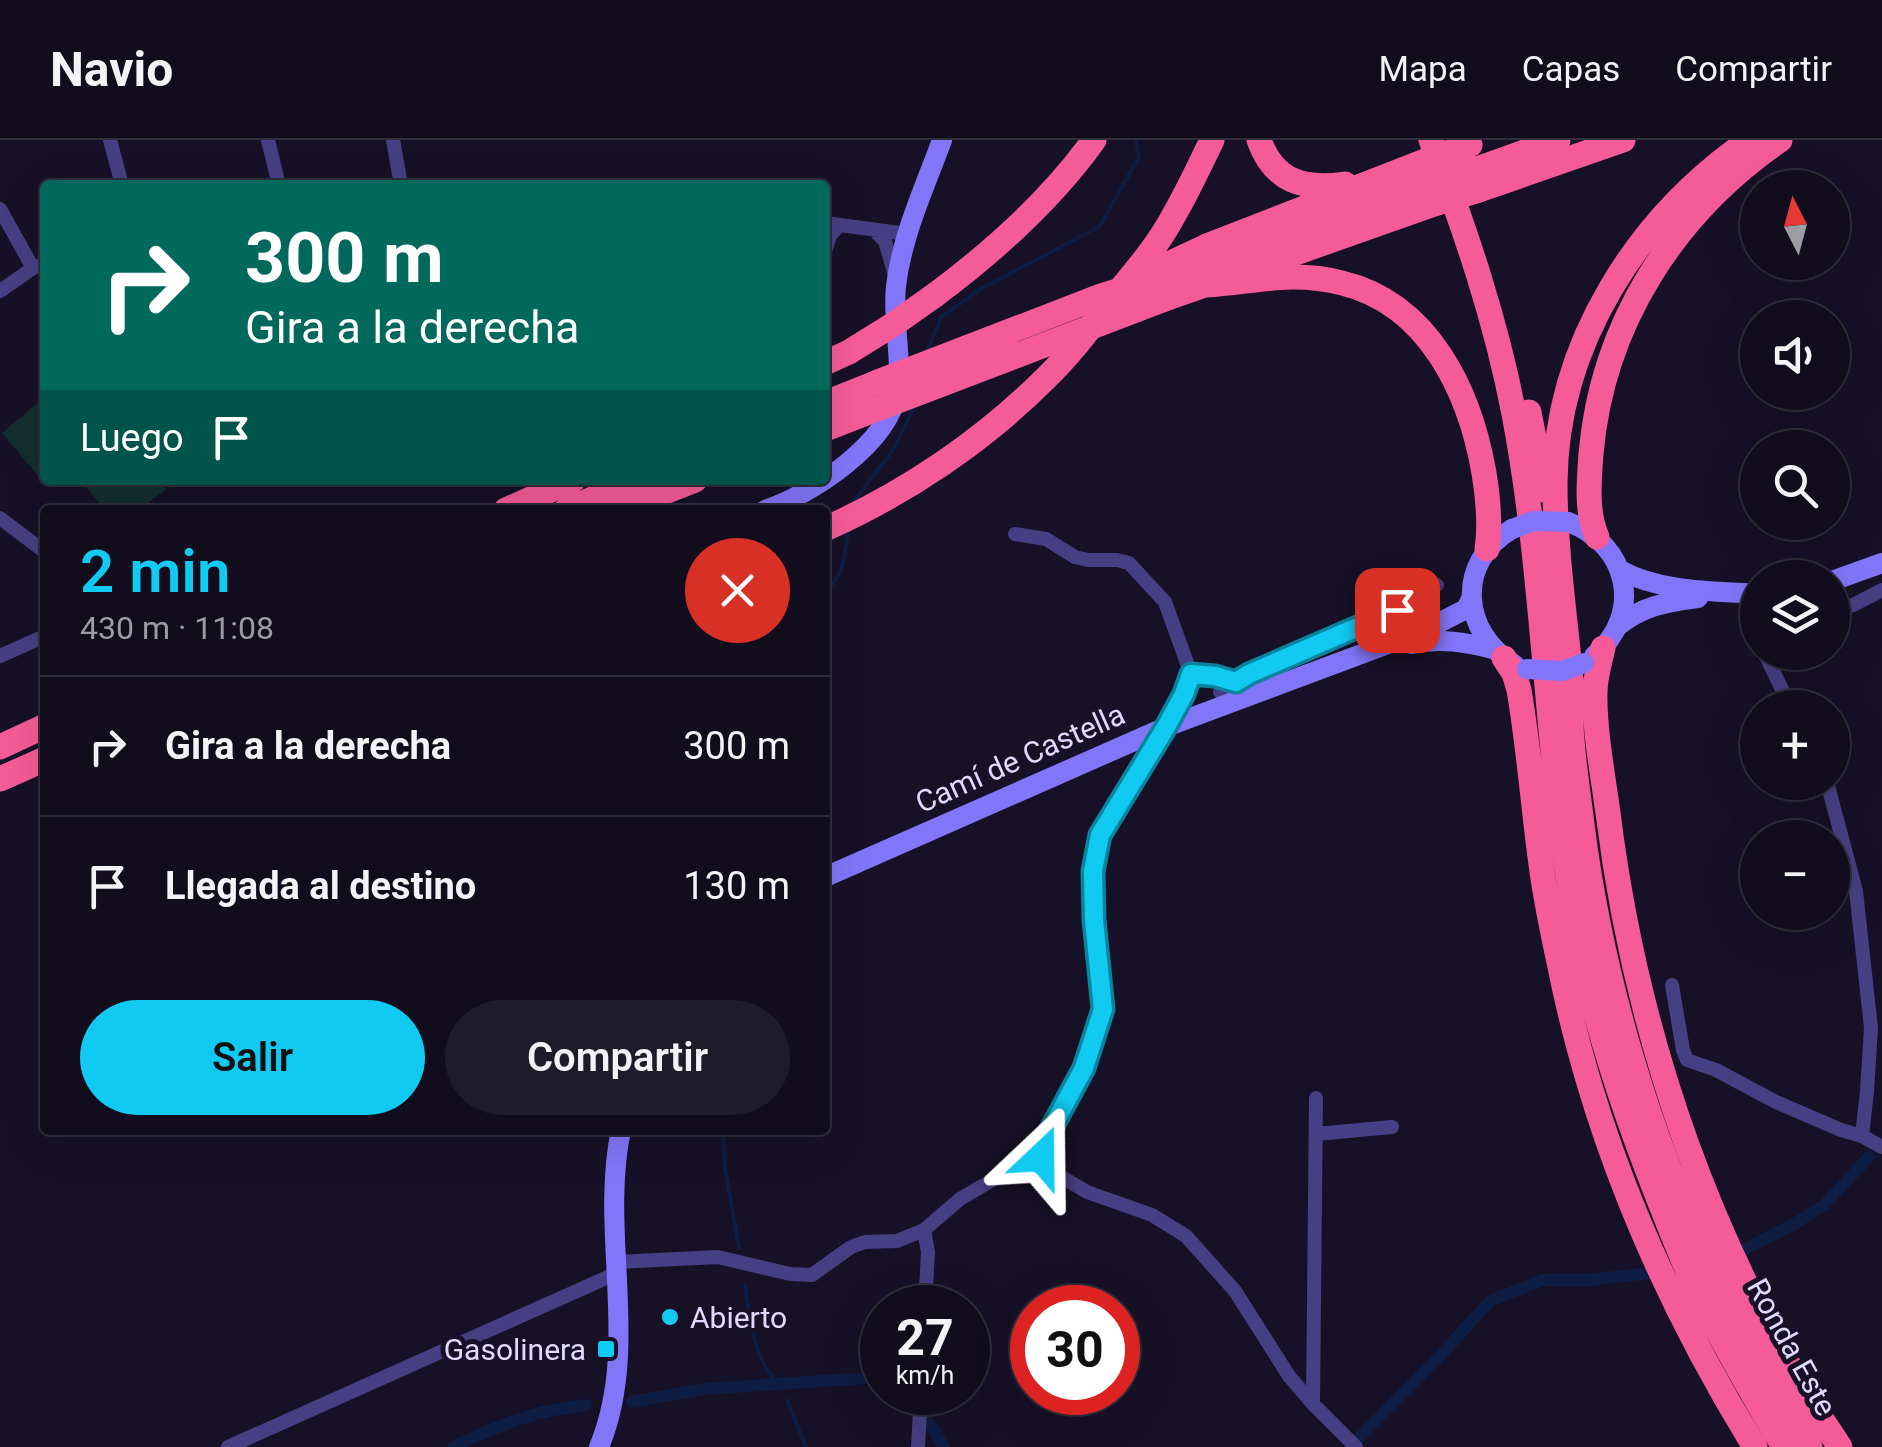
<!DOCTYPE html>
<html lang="es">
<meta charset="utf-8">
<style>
:root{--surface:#110d1d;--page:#1e1b2a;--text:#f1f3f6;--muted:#9c9ca4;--line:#302d3b;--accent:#10caf2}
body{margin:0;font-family:Roboto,sans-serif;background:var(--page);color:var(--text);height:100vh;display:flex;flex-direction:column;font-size:38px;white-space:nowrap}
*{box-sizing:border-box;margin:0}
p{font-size:32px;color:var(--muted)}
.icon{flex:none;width:55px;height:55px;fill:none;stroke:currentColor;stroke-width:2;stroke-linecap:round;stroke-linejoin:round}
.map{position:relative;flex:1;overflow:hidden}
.panel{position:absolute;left:40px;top:365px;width:790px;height:630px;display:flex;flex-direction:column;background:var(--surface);border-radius:10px;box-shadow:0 10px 40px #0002,0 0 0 2px var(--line)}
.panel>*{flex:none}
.top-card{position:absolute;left:40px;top:40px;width:790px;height:305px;border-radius:10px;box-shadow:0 10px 40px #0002,0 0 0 2px var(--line);background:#00695c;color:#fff;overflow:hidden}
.needle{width:65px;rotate:354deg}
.buttons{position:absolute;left:1740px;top:30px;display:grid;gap:20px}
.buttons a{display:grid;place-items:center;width:110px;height:110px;border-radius:50%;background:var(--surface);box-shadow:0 10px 40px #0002,0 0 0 2px var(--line);font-size:50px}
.speed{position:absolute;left:860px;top:1145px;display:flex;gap:20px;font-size:50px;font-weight:700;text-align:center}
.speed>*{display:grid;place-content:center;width:130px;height:130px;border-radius:50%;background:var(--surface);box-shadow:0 10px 40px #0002,0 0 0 2px var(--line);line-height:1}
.speed small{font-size:25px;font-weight:400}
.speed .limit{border:15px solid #d22;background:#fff;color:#111}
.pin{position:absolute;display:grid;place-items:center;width:85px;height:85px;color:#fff;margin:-42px;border-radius:20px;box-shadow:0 5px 15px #0006}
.me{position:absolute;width:110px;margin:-55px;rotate:23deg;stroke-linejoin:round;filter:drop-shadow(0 0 8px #0008)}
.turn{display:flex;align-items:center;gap:35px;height:210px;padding:0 40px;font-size:45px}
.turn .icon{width:130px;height:130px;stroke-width:2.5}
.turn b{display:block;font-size:70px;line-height:85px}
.then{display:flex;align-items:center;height:95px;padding:0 40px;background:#0003;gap:20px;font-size:38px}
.round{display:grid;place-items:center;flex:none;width:105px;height:105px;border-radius:52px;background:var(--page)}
.overview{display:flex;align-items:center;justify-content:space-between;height:170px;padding:0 40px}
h1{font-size:60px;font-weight:600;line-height:75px;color:var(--accent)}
.button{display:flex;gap:20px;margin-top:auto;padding:20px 40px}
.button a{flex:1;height:115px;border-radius:60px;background:var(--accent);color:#111;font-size:40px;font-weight:600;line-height:115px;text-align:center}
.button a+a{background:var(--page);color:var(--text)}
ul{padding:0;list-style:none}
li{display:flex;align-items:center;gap:30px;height:140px;padding:0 40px;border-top:2px solid var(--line)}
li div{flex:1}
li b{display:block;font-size:38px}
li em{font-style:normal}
header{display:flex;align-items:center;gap:60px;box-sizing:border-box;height:140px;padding:0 50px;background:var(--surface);border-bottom:2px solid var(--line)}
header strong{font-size:48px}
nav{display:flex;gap:55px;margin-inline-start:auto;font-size:35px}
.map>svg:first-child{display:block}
</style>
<header>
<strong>Navio</strong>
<nav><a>Mapa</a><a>Capas</a><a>Compartir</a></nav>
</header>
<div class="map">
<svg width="1882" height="1307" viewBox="0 0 1882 1307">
<rect width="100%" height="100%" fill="#171127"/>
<path fill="#142f31" d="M45,257V340H52L46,345L2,293Z
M80,340H158L166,349L140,370H105Z"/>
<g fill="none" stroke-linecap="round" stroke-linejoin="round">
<path stroke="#0d1d44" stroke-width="4" d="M926,214L941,177L981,149L1100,86L1139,17L1136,0
M852,364L895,307L914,267
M825,452C844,437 846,411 848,387
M723,990L725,1028L739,1108
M745,1146C750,1178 753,1213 774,1239
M787,1260L806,1307"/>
<path stroke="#0d1d44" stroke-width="12" d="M1743,1110L1794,1084L1824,1065L1869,1017
M632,1262L704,1249L882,1237
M922,1270L944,1307
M1358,1299L1440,1216L1490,1161L1543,1140H1589L1650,1133
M453,1307C498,1285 536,1270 586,1265"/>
<path stroke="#473f83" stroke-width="14" d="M110,0L122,45
M268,0L279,45
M393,0L401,45
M0,69L33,128
M825,83L907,94
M874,90L885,101L894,132
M825,112L830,96L839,85
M0,151L33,128L45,124
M0,378L45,412
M1015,394L1046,399L1075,417L1088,420H1117L1129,423L1165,462L1191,534L1184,554L1166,587L1099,695L1093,731L1094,779L1103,869L1084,928L1042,1006L1041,1017L1050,1030L1087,1052L1152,1075L1186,1096L1235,1151L1289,1236L1313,1264L1356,1307
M1832,471L1853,465L1882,450
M1764,512L1791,568
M0,516L45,496
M1191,534L1215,535L1236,543
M1220,552C1265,525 1314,509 1362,487C1388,475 1412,460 1437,445
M1827,642L1856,751L1871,888L1867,951L1862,996L1882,1007
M1672,845L1683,910L1687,920L1716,930L1776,962L1841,990L1862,996
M1316,994L1392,987
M924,1090L928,1112L925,1168
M616,1122L718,1117L790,1134L812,1135L851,1107L865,1102L897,1101L924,1090L960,1059L1042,1011
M1313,1264L1316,958
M228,1307L617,1133
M918,1307L921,1252"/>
<path stroke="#8375f8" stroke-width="20" d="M765,370C811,355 888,304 897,253C903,218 892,181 896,146C902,95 925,47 942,0
M1568,382C1629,404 1644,474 1594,516
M1512,389C1455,422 1461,493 1515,525
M1620,430C1661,452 1712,451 1758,454
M1832,441L1882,423
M1617,487C1641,466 1667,462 1698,458
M1412,504C1440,498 1465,502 1493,509
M825,737L1166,587L1423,491L1466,469L1471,459
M599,1307C641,1206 599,1094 621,990"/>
<path stroke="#f65b99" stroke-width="25" d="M1259,0C1274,42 1304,50 1345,44
M1431,0C1465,89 1496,180 1514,274C1546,442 1545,615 1576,784C1593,880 1625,974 1661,1065C1672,1093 1683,1121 1696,1149C1723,1203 1753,1255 1784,1307
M1750,0C1638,77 1556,204 1555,343C1555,409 1565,475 1571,540C1568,588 1576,637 1582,684C1601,837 1650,1003 1718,1141C1746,1198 1777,1253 1810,1307
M1480,28L1558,0
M1479,50L1623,0
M1207,106L1428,20
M1192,128L1434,41
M1206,145C1255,142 1291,130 1342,143C1429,164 1470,252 1484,333C1488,358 1491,384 1487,409
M935,155C994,111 1051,60 1094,0
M1162,160L1437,63
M825,223L849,212
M825,263L878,242
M1529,272L1544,350
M825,289L874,270
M506,370L573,340
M566,370L638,340
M619,370L695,340
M825,389C906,353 983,301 1046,238C1070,215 1090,188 1110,162C1133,134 1157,107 1174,75C1188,51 1200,25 1212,0
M1597,397C1586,372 1589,341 1591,314C1602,184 1674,73 1780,0
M1603,508C1600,522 1595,537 1595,552C1594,588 1603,636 1608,673C1636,898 1712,1118 1840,1307
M1504,518L1514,533L1519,550C1529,608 1533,666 1541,724C1545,757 1552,789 1559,822C1593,994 1663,1158 1755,1307
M0,607L45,586
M0,639L45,619"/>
<path stroke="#8375f8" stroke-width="20" d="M1512,389L1534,381L1568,382
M1527,529L1562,531L1584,523"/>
<path stroke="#f65b99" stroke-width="25" d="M1428,20L1470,5
M1434,41L1480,28
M1437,63L1479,50
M1166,125L1207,106
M849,212L894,184L935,155
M878,242L1101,156L1192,128
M874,270L1162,160"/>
</g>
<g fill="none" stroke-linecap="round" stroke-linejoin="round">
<g stroke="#0a839d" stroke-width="25">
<path id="route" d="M1041,1017L1042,1006L1084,928L1103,869L1094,780L1093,731L1100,695L1166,587L1184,554L1191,534L1215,536L1236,542L1249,534L1397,470"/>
</g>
<use href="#route" stroke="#10caf2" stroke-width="18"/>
</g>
<g fill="#10caf2" stroke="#171127" stroke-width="4">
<circle cx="670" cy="1177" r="10"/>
<rect x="596" y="1199" width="20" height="20" rx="5"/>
</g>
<g text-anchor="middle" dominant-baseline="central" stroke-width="10" stroke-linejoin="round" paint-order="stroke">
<g font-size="30" fill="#e0d9fd" stroke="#171127">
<text transform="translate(1020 618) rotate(-24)">Camí de Castella</text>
<text transform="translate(1792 1207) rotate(61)">Ronda Este</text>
</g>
<g font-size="30" fill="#e0d9fd" stroke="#171127" text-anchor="start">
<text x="690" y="1177">Abierto</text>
<text x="586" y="1209" text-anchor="end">Gasolinera</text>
</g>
</g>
</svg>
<div class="buttons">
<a><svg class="needle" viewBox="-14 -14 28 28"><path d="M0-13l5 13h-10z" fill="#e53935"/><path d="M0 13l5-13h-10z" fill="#9c9ca4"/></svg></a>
<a><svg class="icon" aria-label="sound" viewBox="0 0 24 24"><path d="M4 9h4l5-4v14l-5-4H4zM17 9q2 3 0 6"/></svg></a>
<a><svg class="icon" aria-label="search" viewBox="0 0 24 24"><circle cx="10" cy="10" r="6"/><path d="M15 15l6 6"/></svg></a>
<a><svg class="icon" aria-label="layers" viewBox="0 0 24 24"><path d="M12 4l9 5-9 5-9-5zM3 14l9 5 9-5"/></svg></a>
<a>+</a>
<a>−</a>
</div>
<div class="speed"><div>27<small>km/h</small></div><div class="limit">30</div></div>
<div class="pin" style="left:1397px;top:470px;background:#d93025"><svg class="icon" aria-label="arrive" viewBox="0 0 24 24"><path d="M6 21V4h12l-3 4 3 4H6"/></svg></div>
<svg class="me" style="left:1041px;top:1017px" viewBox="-20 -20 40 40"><path d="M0-17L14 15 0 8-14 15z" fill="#10caf2" stroke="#fff" stroke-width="4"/></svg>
<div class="top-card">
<div class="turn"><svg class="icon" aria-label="right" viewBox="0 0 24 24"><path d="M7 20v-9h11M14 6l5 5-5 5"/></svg><div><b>300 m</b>Gira a la derecha</div></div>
<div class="then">Luego<svg class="icon" aria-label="arrive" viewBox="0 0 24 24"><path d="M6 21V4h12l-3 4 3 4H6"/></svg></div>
</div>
<section class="panel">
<div class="overview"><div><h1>2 min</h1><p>430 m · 11:08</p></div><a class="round" style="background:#d93025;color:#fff"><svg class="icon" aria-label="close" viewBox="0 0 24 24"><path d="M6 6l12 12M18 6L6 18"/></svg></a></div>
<ul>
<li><svg class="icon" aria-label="right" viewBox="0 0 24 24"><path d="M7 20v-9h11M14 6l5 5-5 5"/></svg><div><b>Gira a la derecha</b></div><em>300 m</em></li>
<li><svg class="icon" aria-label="arrive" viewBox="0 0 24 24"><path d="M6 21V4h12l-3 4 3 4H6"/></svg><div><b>Llegada al destino</b></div><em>130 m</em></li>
</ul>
<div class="button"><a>Salir</a><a>Compartir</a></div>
</section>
</div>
